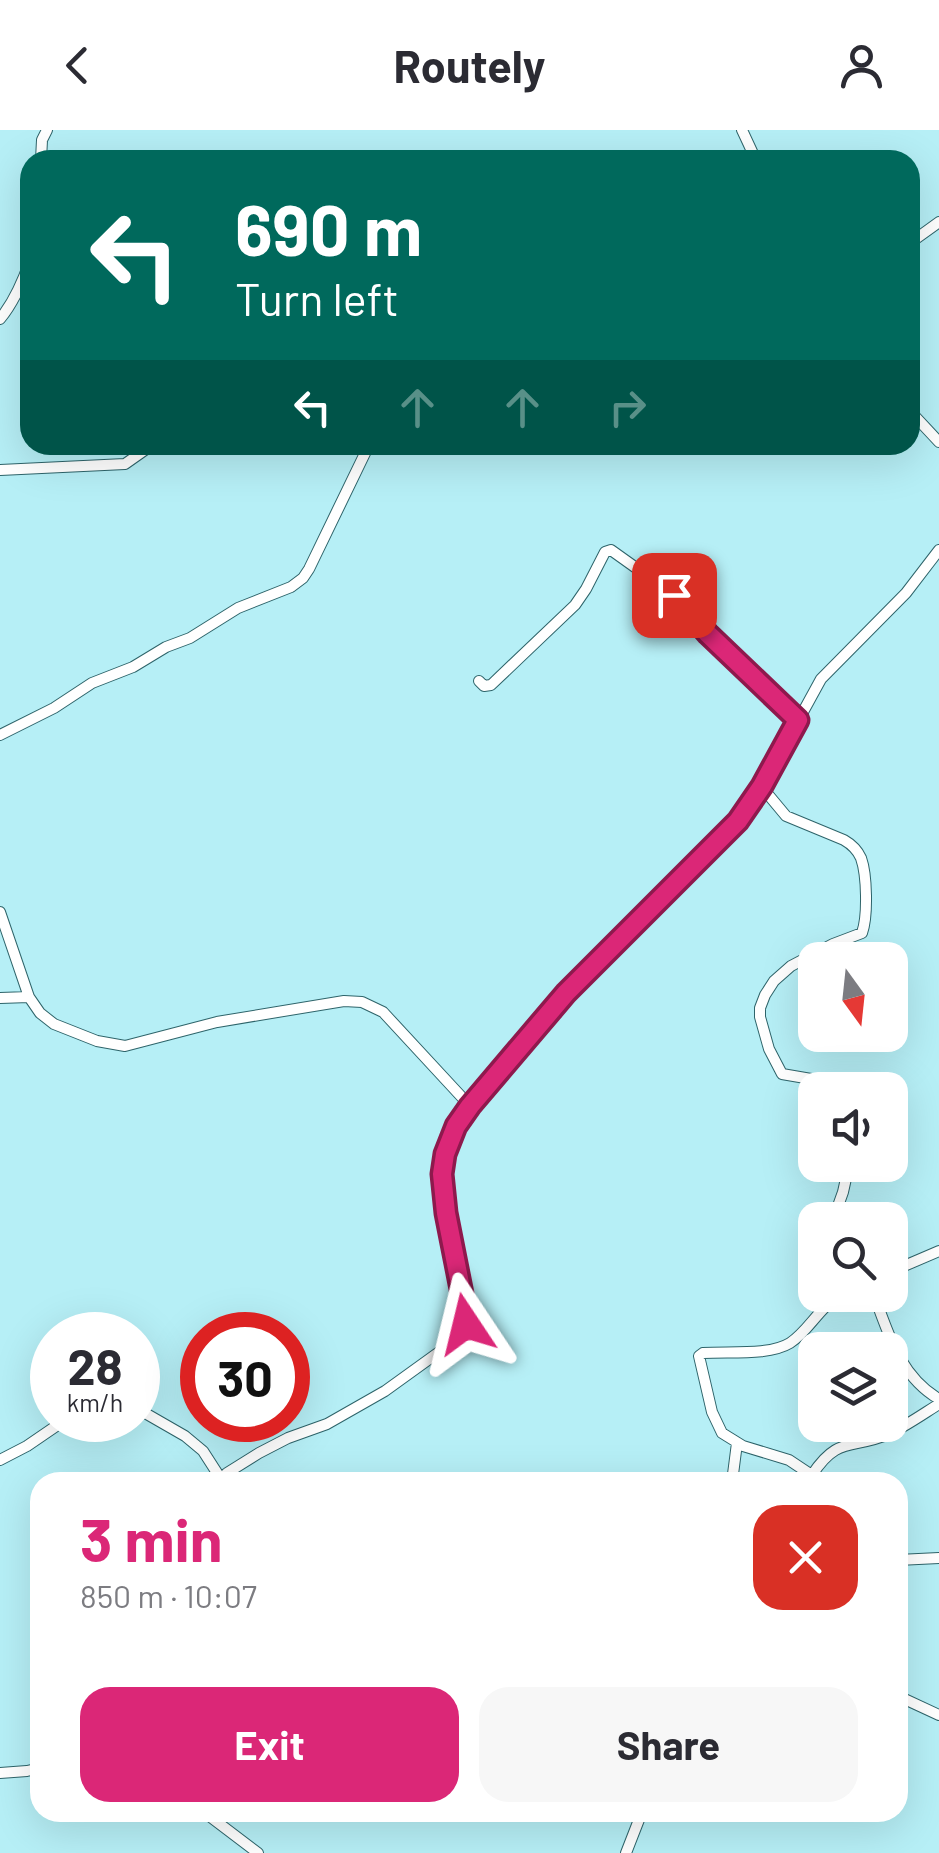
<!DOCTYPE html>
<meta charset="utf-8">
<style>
:root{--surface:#fff;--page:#f7f7f7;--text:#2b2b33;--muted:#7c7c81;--accent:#db2777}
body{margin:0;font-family:Barlow,sans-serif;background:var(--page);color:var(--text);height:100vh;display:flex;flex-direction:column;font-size:38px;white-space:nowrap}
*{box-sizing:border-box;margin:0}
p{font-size:32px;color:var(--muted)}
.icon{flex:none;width:55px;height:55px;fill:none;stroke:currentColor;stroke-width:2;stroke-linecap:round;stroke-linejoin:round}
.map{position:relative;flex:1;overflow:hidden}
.details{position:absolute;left:30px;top:1342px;width:878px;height:350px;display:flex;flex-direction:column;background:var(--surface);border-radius:30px;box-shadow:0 10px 40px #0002}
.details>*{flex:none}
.banner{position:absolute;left:20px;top:20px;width:900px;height:305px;border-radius:30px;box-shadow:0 10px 40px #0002;background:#00695c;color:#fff;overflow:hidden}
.needle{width:65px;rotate:165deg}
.fabs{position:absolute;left:798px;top:812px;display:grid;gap:20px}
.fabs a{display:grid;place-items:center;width:110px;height:110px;border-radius:20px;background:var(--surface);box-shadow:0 10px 40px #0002;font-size:50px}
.speed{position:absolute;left:30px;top:1182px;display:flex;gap:20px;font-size:50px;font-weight:700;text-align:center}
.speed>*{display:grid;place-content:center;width:130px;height:130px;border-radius:50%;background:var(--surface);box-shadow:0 10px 40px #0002;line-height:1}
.speed small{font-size:25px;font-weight:400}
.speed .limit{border:15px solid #d22;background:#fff;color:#111}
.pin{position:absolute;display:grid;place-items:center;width:85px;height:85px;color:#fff;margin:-42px;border-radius:20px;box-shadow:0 5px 15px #0006}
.me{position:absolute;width:110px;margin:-55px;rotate:350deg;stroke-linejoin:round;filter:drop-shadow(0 0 8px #0008)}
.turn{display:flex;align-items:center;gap:35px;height:210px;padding:0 50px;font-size:45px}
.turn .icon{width:130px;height:130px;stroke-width:2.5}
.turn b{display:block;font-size:70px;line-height:85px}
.lanes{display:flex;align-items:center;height:95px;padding:0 50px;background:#0003;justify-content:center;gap:50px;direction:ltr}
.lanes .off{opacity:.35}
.round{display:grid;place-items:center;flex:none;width:105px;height:105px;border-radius:30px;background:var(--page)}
.summary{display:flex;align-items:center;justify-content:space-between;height:170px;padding:0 50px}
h1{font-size:60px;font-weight:700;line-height:75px;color:var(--accent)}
.cta{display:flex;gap:20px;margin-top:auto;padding:20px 50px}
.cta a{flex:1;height:115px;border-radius:30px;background:var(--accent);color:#fff;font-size:40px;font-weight:700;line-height:115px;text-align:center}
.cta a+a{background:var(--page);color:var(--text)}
header{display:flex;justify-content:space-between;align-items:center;height:130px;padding:0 50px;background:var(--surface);font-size:45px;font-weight:700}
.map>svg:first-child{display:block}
</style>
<header><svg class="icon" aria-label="back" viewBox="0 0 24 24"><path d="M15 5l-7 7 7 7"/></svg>Routely<svg class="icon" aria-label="person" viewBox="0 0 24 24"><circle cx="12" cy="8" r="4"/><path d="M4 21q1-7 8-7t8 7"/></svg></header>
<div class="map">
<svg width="939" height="1723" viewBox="0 0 939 1723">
<rect width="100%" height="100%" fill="#b6eff6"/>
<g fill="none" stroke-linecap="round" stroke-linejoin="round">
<g stroke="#2e646a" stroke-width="12">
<path id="minor" d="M742,0L756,30
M41,30L42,10L47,0
M910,113L939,92
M0,189C14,172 23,151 30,131
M910,281L939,312
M0,340L125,334L152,315
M479,551L484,556L491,555L575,475L586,459L605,422L611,420L674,465L708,504L798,590
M0,605L54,578L92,553L133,537L166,517L190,508L238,478L291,457L303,448L309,439L369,315
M761,656L786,686L844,710C851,714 857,719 861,728C867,745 868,786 862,803L833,814L791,836L774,851L765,865L760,878V887L769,919L782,944L817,950L838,960
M0,782L29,867L40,883L54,894L97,911L125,916L217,892L344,871L362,872L383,882L470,976
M0,868L29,867
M833,1090L843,1062L849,1035
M890,1142L939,1121
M874,1165C889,1205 900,1246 939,1269
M138,1279L185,1306L203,1321L221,1349
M0,1330L27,1316L65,1290
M812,1345C838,1305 852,1320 889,1304C906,1296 923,1284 939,1274
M218,1352L227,1343L259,1323L288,1308L327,1294L385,1261L446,1217L462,1202L466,1186L446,1083L442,1044L445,1024L456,996L470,976L566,863L737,691L769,644L821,549L906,463L939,420
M732,1352L737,1313
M822,1352L789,1330L743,1316L722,1303L712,1282L699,1226L703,1223C728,1221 769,1226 790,1213C810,1200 819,1176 842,1165
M898,1430L939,1428
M898,1566L939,1585
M0,1643L27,1641L40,1638
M204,1682L258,1723
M626,1723L642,1682"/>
</g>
<use href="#minor" stroke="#fff" stroke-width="10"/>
</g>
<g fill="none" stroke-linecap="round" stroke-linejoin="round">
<g stroke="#8e194d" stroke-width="25">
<path id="route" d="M466,1194L465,1179L446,1083L442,1044L445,1024L456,996L470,976L566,863L738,691L762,656L798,590L708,504L674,465"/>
</g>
<use href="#route" stroke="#db2777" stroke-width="18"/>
</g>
</svg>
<div class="fabs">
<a><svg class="needle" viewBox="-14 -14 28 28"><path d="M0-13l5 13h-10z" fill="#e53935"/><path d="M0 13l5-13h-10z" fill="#7c7c81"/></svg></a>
<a><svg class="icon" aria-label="sound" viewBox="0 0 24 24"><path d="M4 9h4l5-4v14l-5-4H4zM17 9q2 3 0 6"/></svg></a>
<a><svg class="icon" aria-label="search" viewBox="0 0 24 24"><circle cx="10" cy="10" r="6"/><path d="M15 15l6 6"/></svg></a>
<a><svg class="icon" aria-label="layers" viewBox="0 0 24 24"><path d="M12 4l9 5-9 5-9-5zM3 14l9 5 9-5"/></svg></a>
</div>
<div class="speed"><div>28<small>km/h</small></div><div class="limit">30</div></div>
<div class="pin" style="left:674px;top:465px;background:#d93025"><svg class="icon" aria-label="arrive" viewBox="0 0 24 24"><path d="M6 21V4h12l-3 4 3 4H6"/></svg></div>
<svg class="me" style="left:466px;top:1194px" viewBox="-20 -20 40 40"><path d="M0-17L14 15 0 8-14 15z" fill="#db2777" stroke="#fff" stroke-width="4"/></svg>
<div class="banner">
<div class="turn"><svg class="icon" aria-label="left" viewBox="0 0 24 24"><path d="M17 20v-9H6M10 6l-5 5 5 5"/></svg><div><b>690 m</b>Turn left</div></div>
<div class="lanes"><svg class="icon" aria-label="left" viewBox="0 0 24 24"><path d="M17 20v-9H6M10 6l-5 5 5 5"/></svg><svg class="icon off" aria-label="ahead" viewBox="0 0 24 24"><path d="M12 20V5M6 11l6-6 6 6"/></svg><svg class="icon off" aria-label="ahead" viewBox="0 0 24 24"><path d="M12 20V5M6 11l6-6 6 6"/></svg><svg class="icon off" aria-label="right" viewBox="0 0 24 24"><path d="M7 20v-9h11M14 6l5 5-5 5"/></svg></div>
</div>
<section class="details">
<div class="summary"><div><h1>3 min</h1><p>850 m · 10:07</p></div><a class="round" style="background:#d93025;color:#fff"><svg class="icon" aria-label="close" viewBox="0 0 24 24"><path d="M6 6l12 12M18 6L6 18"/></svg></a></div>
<div class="cta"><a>Exit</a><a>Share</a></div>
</section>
</div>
